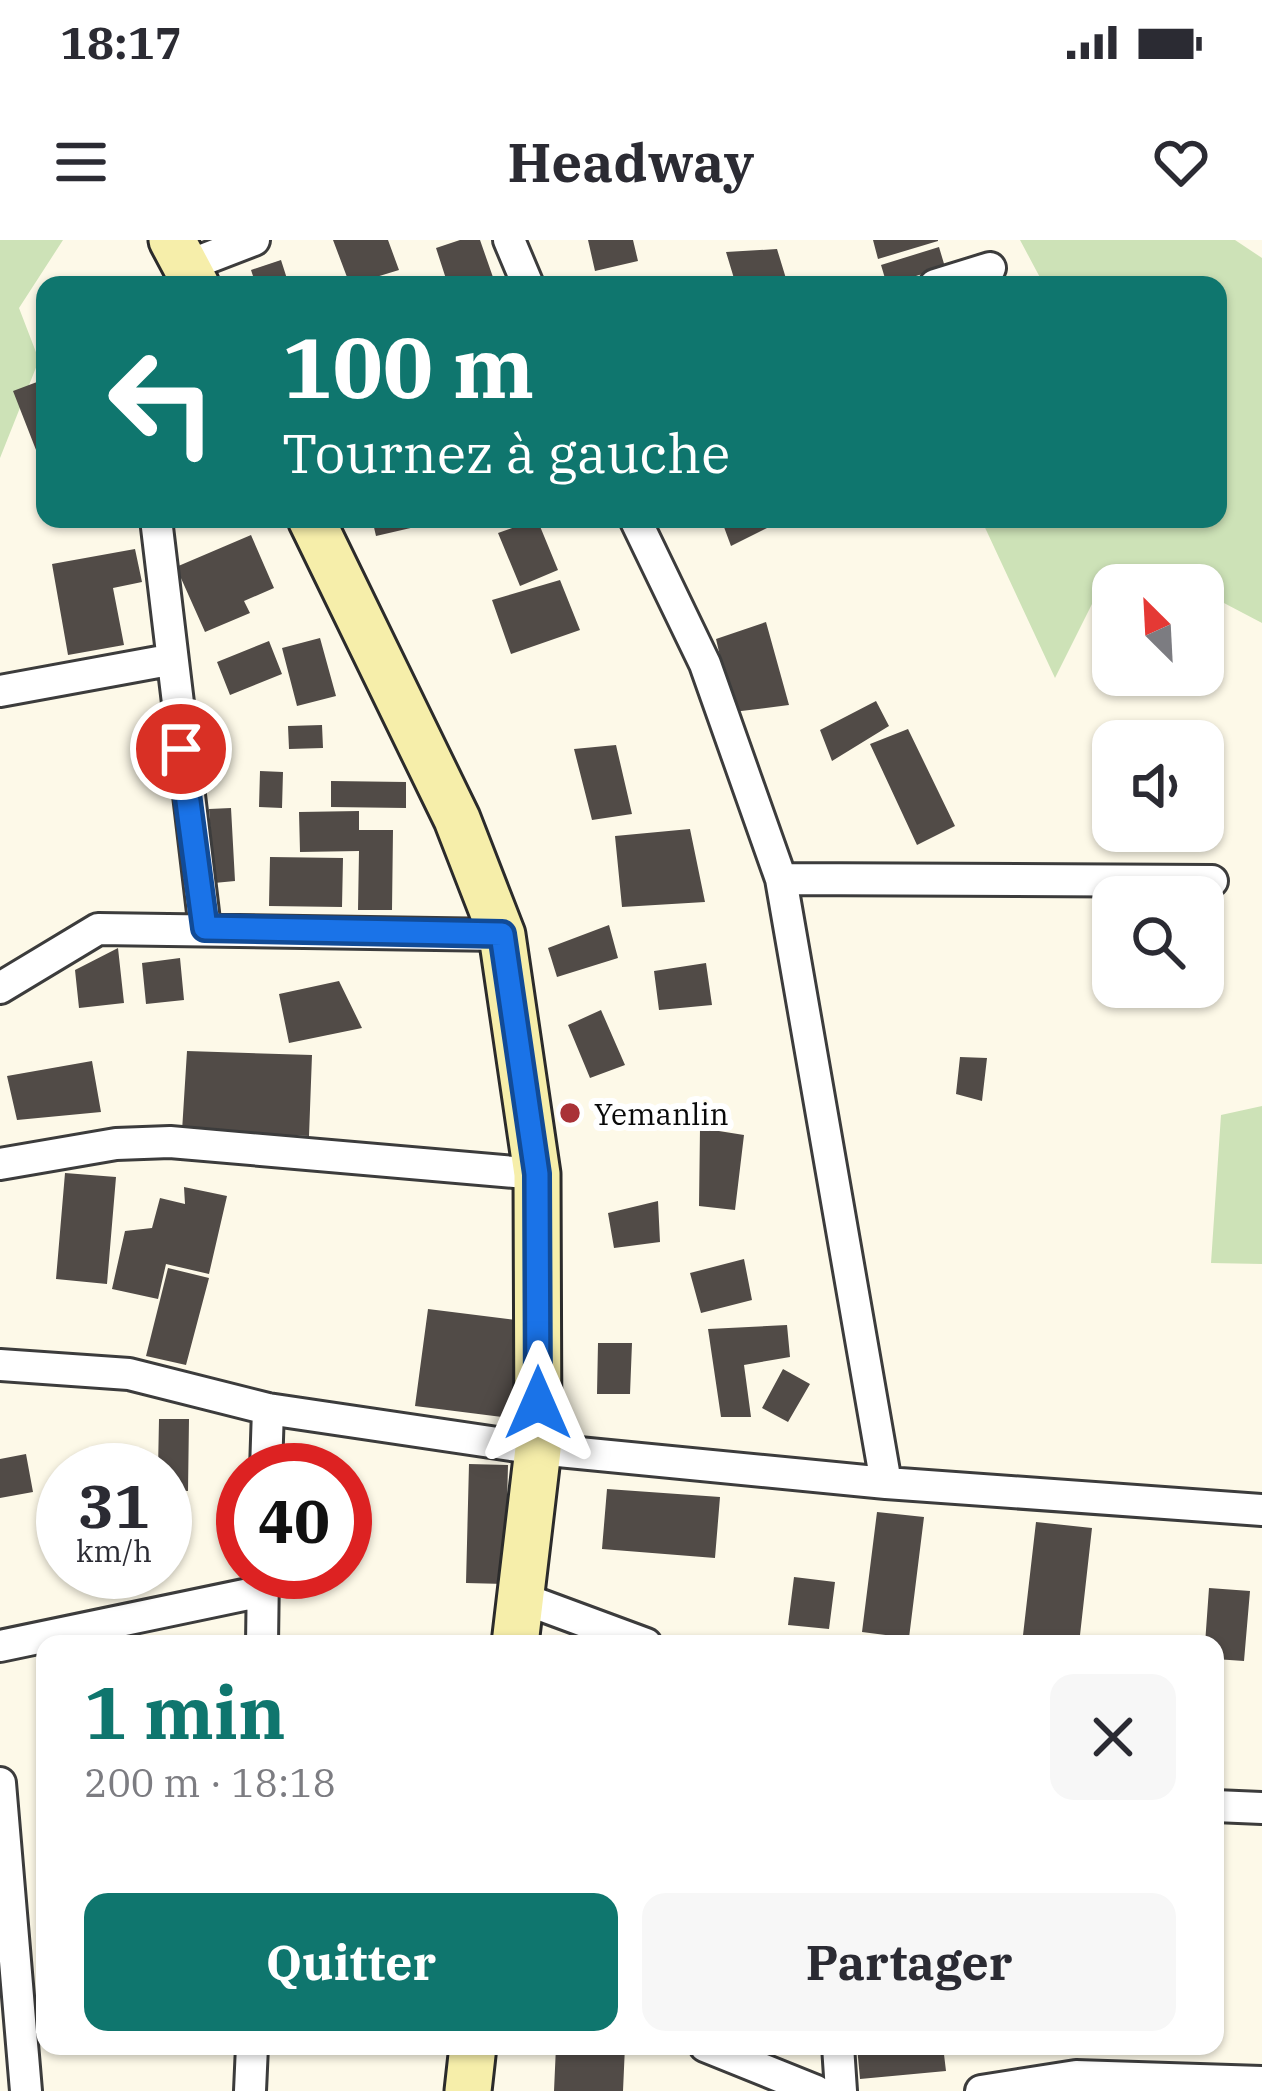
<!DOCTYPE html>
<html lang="fr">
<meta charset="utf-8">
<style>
:root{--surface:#fff;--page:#f7f7f7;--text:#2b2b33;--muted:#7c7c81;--accent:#0f766e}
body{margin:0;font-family:"IBM Plex Serif",serif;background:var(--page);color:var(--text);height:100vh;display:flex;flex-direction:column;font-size:45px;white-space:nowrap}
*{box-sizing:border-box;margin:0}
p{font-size:39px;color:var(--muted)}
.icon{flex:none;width:66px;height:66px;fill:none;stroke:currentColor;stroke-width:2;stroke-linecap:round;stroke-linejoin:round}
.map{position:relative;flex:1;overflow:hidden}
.details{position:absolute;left:36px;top:1395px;width:1188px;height:420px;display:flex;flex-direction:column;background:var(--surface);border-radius:24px;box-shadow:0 3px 9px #0004}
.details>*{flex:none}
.hud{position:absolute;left:36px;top:36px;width:1191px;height:252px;border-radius:24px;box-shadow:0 3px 9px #0004;background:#0f766e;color:#fff;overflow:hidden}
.needle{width:78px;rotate:336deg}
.tools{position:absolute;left:1092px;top:324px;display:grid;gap:24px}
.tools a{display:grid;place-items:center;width:132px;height:132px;border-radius:24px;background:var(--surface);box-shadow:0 3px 9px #0004;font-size:60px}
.speed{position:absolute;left:36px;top:1203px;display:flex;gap:24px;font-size:60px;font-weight:700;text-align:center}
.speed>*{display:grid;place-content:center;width:156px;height:156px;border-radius:50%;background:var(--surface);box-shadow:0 3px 9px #0004;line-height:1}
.speed small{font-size:30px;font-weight:400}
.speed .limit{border:18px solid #d22;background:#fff;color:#111}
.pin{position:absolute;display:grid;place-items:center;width:102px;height:102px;color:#fff;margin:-51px;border:6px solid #fff;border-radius:50%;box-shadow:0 3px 12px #0007}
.me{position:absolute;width:132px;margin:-66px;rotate:0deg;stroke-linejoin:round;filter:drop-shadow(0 0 9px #0008)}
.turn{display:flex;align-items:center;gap:42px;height:252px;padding:0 48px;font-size:54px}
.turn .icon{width:156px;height:156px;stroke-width:2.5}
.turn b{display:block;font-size:84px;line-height:102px}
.round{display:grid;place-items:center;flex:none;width:126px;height:126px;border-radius:24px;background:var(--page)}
.headline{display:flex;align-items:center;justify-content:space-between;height:204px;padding:0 48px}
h1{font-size:72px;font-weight:800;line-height:90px;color:var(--accent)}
.primary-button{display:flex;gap:24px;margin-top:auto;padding:24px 48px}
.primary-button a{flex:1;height:138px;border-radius:24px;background:var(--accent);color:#fff;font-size:48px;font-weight:800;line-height:138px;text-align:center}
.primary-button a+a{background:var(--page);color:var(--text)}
.status{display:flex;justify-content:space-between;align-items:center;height:84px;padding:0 60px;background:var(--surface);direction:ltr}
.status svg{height:33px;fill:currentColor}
header{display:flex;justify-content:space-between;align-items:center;height:156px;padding:0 48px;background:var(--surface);font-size:54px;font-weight:800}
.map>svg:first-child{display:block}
</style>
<div class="status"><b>18:17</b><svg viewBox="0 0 49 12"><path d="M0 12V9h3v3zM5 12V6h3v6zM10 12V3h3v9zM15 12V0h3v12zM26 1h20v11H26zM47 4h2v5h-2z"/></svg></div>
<header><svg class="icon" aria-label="menu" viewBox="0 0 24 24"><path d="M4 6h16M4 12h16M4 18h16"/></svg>Headway<svg class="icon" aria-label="heart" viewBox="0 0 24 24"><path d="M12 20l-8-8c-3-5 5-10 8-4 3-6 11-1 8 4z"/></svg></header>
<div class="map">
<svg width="1262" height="1851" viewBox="0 0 1262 1851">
<rect width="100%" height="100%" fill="#fdf9e8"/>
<path fill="#cde2b7" d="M0,0H63L19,68L39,120L0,218Z
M1020,0H1235L1262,18V383L1203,352V345L1163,333L1122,334L1095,358L1055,438L981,279H1218V45H1044Z
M1262,866V1024L1211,1023L1221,875Z"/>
<path fill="#514b47" d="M333,0H388L399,30L350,45Z
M460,0H480L494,40L448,45L436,8Z
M588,0H633L638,21L595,31Z
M873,0H938V1L878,19Z
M939,7L945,27L887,45L881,25Z
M777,9L788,45H736L726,12Z
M281,20L289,45H256L251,30Z
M45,139V233L13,151Z
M372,279H441V281L376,296Z
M537,279L558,330L520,346L498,293Z
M721,279H785L731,306Z
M251,295L274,348L244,361L250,373L205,392L176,327Z
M135,309L142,342L113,348L124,405L68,415L52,324Z
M560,340L580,390L511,414L492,360Z
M766,382L789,465L733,472L716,399Z
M320,398L336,456L297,466L282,408Z
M269,401L282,434L230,455L217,422Z
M876,461L889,486L832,521L820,490Z
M322,485L323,508L289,509L288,486Z
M908,489L955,586L917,605L870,504Z
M616,505L632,574L592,580L574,509Z
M260,531L283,532L282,568L259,567Z
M331,541L406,542V568L331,567Z
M231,568L235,641L214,643L209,569Z
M359,571V590H393L392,670H358L359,611L300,612L299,572Z
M690,589L705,662L622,667L615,596Z
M270,617L343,618L342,667L269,666Z
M609,685L618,718L557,737L548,708Z
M118,708L124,763L79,768L75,730Z
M180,718L184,760L146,764L142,723Z
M706,723L712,765L659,770L654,731Z
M339,741L362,788L289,803L279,754Z
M601,770L625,825L590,838L568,785Z
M187,811L312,815L309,896L182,891Z
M960,817L987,818L982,861L956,854Z
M92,821L101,872L17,880L7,836Z
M700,888L744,895L735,970L699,966Z
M65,933L116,937L107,1044L56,1039Z
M184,947L227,956L209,1034L166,1024L158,1059L112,1049L125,991L152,988L160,958L185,964Z
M658,961L660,1002L614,1008L608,973Z
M744,1019L752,1060L701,1073L690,1033Z
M168,1028L209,1038L186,1125L146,1116Z
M428,1069L531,1082L518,1179L415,1166Z
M787,1085L790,1117L744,1125L751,1177H721L708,1089Z
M598,1103H632L630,1154H597Z
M783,1129L810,1144L788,1182L762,1168Z
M159,1179H189L188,1251L165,1250V1230H158Z
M26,1214L33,1252L0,1258V1219Z
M469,1224L508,1225L505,1344L466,1343Z
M607,1249L720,1257L715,1318L602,1309Z
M877,1272L924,1277L909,1398L862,1392Z
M1036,1282L1092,1288L1079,1404H1022Z
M794,1337L835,1342L829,1389L788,1385Z
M1209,1348L1250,1351L1244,1421L1215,1419V1404H1205Z
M556,1806H625L623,1851H554Z
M857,1806H943L946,1831L860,1839Z"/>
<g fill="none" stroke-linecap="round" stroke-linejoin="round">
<g stroke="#3c3c3c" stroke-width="36">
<path id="street" d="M509,0L528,45
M184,27L254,0
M935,45L990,28
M156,279L205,689
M635,279L705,424L781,639L886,1243
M0,451L169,420
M781,639L1212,641
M0,748L98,689L502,695
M0,924L116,904L170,902L537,934
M0,1125L129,1134L268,1169L538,1209L886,1243L1262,1270
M266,1230L268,1169
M519,1357L646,1404
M262,1404L263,1332
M0,1406L263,1351
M0,1543L26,1851
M1215,1566L1262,1568
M705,1806L816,1851
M838,1806L841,1851
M250,1851L252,1806
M981,1851L1076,1836L1262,1842"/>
</g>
<g stroke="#2b2b2b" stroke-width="51">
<path id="secondary" d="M172,0L196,45
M311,279L457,579L502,695L537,934L538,1209L515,1404
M468,1851L473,1806"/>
</g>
<use href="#street" stroke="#fff" stroke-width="30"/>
<use href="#secondary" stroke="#f6eeaa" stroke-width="45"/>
</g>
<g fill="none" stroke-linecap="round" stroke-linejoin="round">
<g stroke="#114b97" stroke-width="30">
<path id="route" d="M181,509L205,688L502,694L537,934L538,1163"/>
</g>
<use href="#route" stroke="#1a73e8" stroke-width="21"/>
</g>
<circle fill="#a93237" stroke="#fff" stroke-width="4.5" cx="570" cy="873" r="12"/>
<g text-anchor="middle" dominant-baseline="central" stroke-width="12" stroke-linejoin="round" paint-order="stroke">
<g font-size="30" fill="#090909" stroke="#fff" text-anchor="start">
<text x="594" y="873">Yemanlin</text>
</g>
</g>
</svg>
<div class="tools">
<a><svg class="needle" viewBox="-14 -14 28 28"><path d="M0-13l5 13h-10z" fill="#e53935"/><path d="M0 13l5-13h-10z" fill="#7c7c81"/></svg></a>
<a><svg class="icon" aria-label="sound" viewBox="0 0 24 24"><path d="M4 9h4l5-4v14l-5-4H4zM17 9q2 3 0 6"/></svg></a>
<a><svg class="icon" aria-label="search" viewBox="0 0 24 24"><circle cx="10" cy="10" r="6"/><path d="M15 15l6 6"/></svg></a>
</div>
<div class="speed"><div>31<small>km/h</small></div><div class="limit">40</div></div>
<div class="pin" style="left:181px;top:509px;background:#d93025"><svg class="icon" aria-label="arrive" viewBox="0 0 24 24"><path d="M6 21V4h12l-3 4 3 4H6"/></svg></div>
<svg class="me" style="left:538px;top:1163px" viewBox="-20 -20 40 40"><path d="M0-17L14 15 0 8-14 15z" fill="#1a73e8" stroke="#fff" stroke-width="4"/></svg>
<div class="hud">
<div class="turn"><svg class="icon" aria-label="left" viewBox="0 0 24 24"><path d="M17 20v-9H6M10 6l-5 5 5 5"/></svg><div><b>100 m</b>Tournez à gauche</div></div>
</div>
<section class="details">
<div class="headline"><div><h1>1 min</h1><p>200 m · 18:18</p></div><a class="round"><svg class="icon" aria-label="close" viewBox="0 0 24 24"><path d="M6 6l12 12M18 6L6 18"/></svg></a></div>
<div class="primary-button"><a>Quitter</a><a>Partager</a></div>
</section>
</div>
